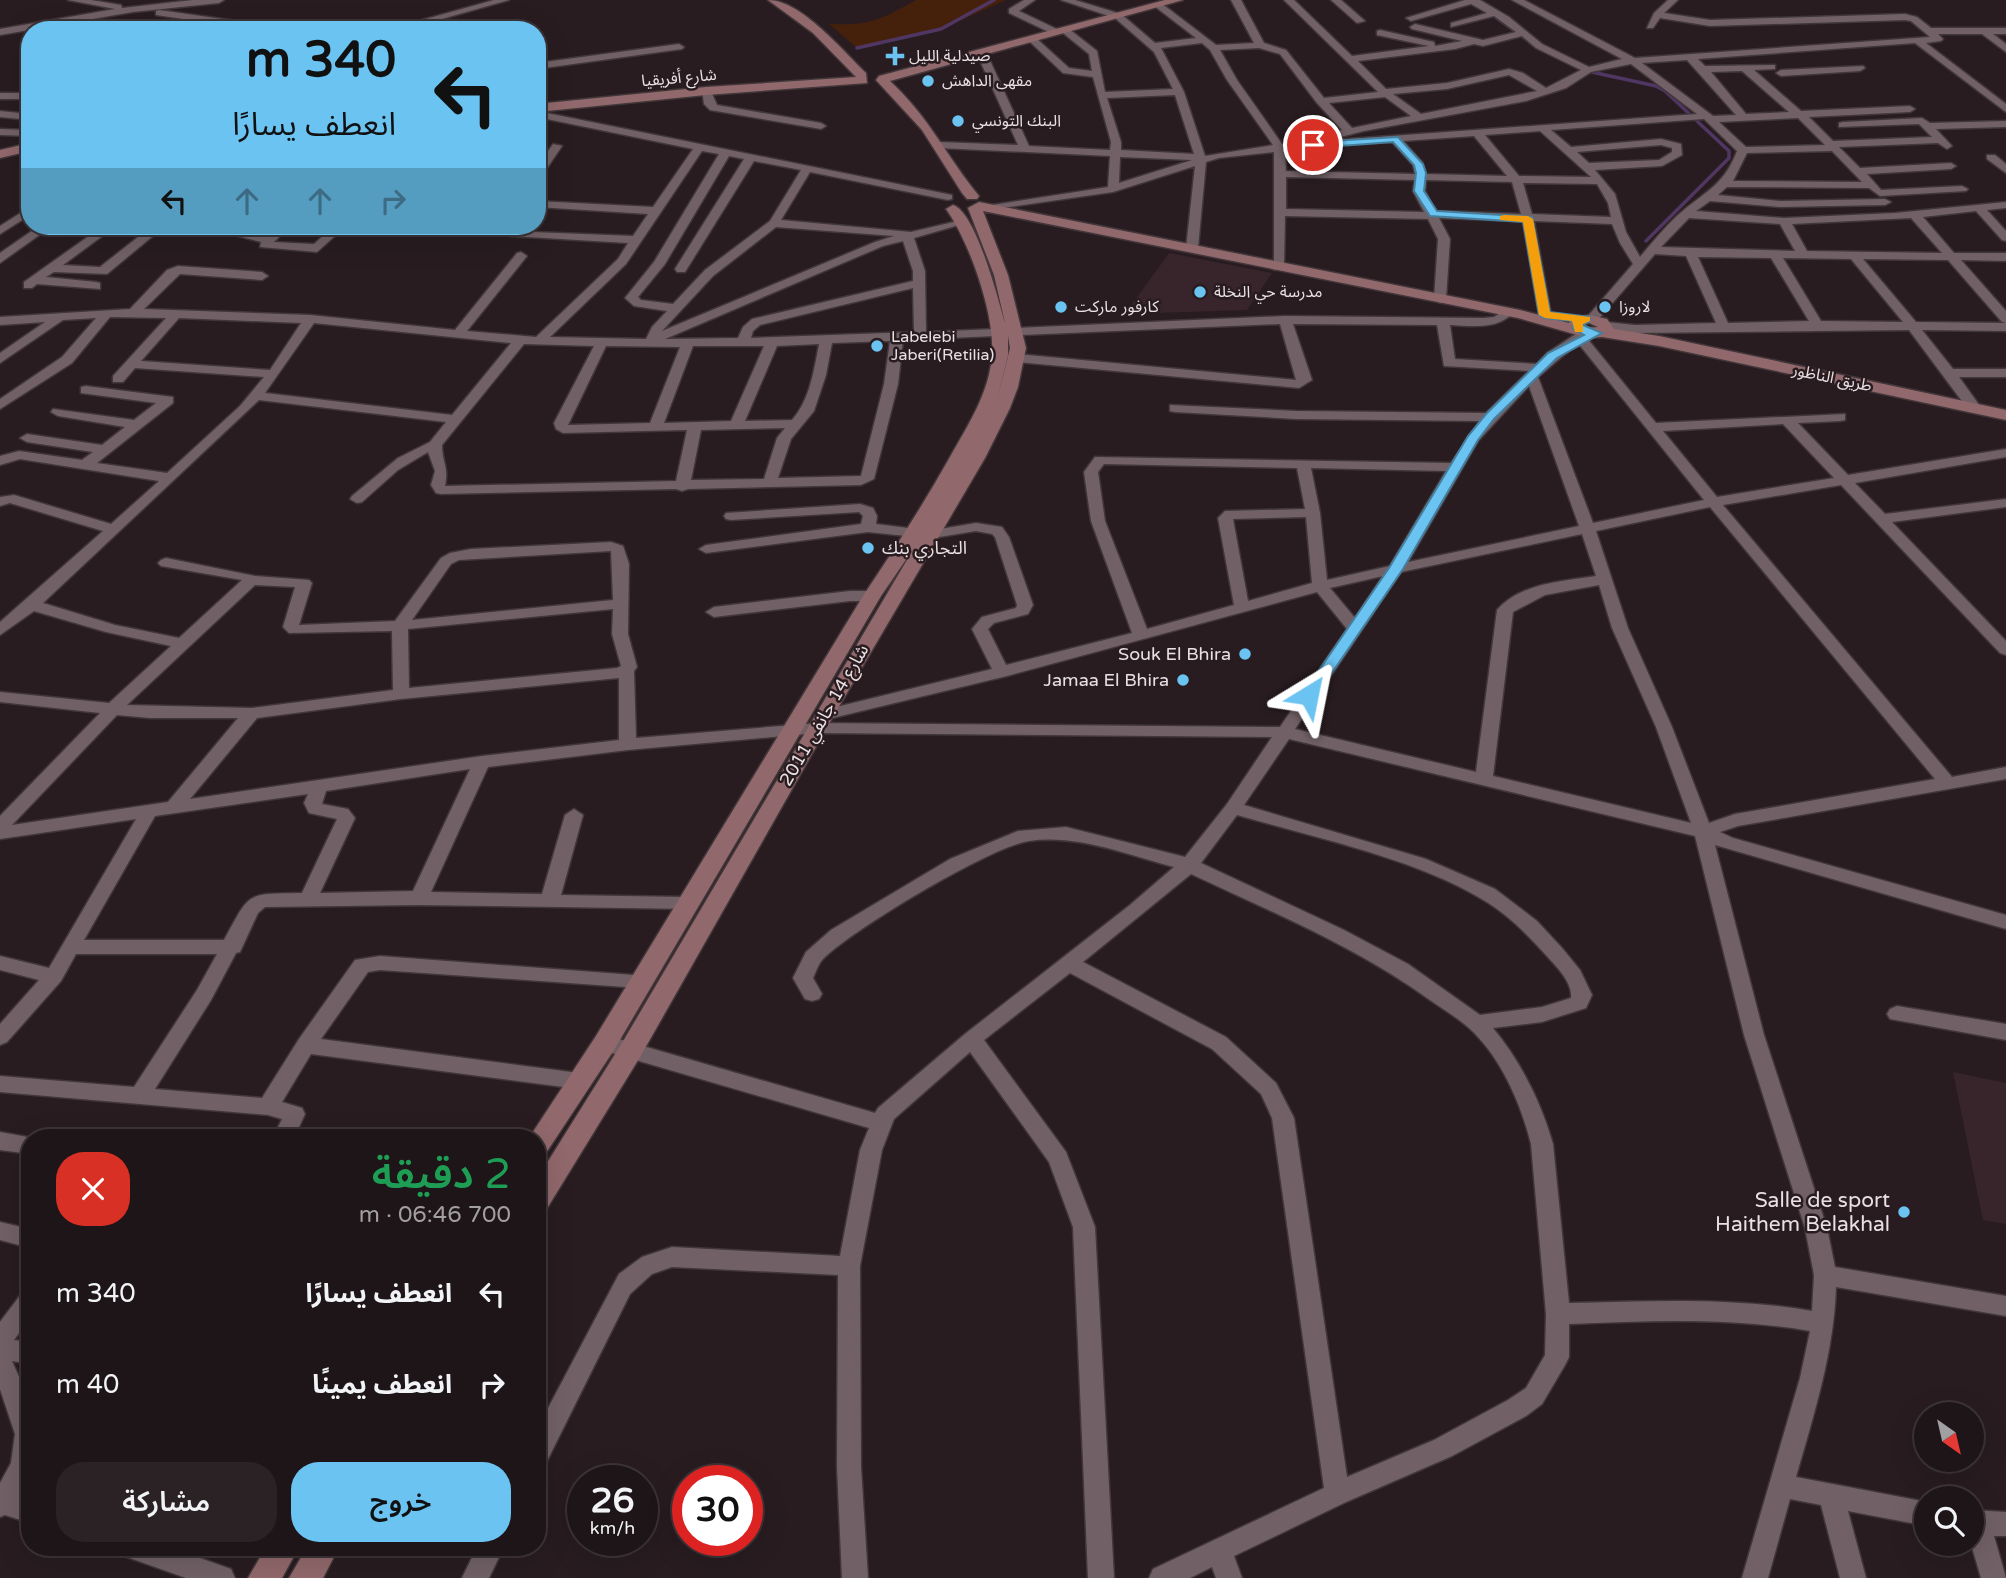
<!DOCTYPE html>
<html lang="ar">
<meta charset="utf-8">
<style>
:root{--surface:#1e1518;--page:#2b2225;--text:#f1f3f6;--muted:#a19fa2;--line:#3c3437;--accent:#6bc3f2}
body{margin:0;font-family:"Varela Round","Noto Sans Arabic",sans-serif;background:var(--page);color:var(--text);direction:rtl;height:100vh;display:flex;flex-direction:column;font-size:26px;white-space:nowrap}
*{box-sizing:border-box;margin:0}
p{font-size:23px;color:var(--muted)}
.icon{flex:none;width:38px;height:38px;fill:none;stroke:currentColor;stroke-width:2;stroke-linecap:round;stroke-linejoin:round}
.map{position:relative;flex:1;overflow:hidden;direction:ltr}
.sheet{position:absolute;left:21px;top:1129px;width:525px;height:427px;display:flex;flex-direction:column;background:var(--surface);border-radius:28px;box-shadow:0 7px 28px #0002,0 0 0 2px var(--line);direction:rtl}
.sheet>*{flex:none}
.banner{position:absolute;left:21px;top:21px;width:525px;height:214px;border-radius:28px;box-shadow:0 7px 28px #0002,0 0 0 2px var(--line);direction:rtl;background:#6bc3f2;color:#111;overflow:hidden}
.needle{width:46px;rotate:146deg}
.buttons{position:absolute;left:1914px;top:1402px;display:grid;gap:14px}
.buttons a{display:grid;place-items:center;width:70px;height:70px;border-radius:50%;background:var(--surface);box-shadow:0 7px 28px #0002,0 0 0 2px var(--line);font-size:35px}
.speed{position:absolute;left:567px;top:1465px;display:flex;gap:14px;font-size:35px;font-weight:700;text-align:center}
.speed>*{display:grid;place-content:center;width:91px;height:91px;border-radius:50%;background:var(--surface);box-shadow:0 7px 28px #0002,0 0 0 2px var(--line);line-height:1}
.speed small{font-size:18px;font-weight:400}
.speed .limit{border:10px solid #d22;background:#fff;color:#111}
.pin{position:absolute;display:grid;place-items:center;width:60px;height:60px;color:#fff;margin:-30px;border:4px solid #fff;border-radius:50%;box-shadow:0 2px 7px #0007}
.me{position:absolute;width:77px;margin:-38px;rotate:35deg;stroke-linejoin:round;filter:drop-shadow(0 0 5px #0008)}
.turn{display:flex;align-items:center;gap:24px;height:147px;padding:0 35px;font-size:32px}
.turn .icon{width:91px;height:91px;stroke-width:2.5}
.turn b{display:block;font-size:49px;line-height:60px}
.lanes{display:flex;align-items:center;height:66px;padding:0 35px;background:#0003;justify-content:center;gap:35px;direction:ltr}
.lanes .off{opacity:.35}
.round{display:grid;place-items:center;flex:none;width:74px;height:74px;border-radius:28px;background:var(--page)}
.overview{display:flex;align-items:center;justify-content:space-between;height:119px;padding:0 35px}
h1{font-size:42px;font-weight:600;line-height:52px;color:#1e9e55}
.action{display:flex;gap:14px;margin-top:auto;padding:14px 35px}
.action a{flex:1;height:80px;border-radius:28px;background:var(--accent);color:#111;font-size:28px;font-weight:600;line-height:80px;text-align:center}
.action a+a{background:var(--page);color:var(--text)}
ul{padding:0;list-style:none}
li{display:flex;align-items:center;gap:21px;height:91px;padding:0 35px}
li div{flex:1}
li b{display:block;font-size:26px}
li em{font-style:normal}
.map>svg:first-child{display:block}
</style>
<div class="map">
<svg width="2006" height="1578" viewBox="0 0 2006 1578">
<rect width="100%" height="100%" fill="#281c20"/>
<path fill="#38252b" d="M1169,253L1272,273L1247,310L1125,314Z
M1953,1072L2006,1083V1224L1983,1220Z"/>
<path fill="#45210c" d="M916,0H1006L941,29L857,48L829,24C870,26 882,19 916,0Z"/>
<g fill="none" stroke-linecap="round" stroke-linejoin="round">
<path stroke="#4f3663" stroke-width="3.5" d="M1494,16L1534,45
M857,48L941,29L994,0
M1587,71L1656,86L1665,91L1729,151V158L1646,241"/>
<g stroke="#413639" stroke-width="3">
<path id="street" d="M68,0H91L121,5L122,8L193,0H224L219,3L133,12L0,35V29L115,9Z
M494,0H509L403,30H386Z
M1024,0H1035L1019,11L1061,31L1069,29L1097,51L1105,92L1173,89L1154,52L1115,18L1061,0H1075L1121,14L1155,43L1196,38L1153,5L1161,3L1216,45L1254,43L1231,0H1241L1264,43L1286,50L1324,98L1378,92L1284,0H1294L1352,56L1429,46L1377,35V31L1380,30L1434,42L1435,46L1462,41L1412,29L1410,27L1415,24L1483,40L1516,32L1494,16L1451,27V23L1487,13L1471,4L1411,21L1406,18L1465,0H1480L1509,17L1542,44L1589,67L1622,59L1512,0H1524L1635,58L1930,37L1911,21L1905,20L1710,26L1660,18L1653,28H1647L1654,13L1668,0H1678L1664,13L1710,20L1905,14L1917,17L1931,28H2006V34H1993L2006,44V52L1982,34H1938L1943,39L1941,41L1926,43L2006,104V112L1915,43L1698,59L1705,66L1775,65V69L1754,70L1801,111L1910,106L1915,109L1910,112L1809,117L1833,141L1932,137L1919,124L1839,127V123L1843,122L1922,118L1930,123L2006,121V127L1936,129L1952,146L1947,149L1938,143L1839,147L1860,168L1951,163L1956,166L1951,169L1867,174L1881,190L1962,186L1968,189L1966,191L1880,196L1869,188L1727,187L1718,195L1781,201L1885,199L1891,202L1885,205L1781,207L1710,201L1696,211L1784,218L1895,213L2006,202V208L1987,210L2006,231V241L2002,240L1976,211L1923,217L1954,253H2006V261L1961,260L2006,311V323L2002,322L1948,260L1863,259L1916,322L2006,323V331L1922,330L1953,369H2006V377H1959L1982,409L1975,413L1970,412L1909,330L1635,333L1602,329V323L1606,322L1635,325L1716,323L1686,256L1655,254L1596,322H1588V316L1633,264L1620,243L1612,224L1534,221L1551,315L1545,319L1539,315L1523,221L1439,218L1450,239L1446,299L1440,303L1434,299L1438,239L1428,219L1285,216L1284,267L1274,270V152L1219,158L1206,162L1198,248L1192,252L1186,248L1195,166L1113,192L988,210V206L992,205L1108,187L1110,156L939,148L934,145L939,142L1018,145L977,54L982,51L987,54L1029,146L1110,150L1111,142L1093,77L1063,73L1028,40L1036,38L1069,68L1092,71L1089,54L1063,33L1055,35L1009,13V9ZM1522,36L1536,48L1581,70L1546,88L1523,73L1509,69L1447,83L1386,89L1358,61L1455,49L1474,44L1483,46ZM1202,43L1210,50L1227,80L1273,145L1205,156L1184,92L1161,48ZM1259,48L1280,54L1317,103L1342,130L1282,144L1237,80L1220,50ZM1687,60L1736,115L1713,116L1642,63ZM1631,64L1697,114L1335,140L1330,143L1331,145L1392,142L1413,165L1415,174L1286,171L1285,151L1364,131L1526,101L1566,88L1591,72ZM1742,71L1789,112L1746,114L1711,72ZM1509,75L1537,91L1421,114L1393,94L1447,89ZM1175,95L1194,154L1121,150V142L1107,98ZM1385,97L1411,116L1352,128L1329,103ZM1798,118L1825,145L1746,147L1719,122ZM1704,119L1737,151C1724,186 1704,192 1678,215C1664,228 1652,243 1640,257L1626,232L1615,194L1595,170L1662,166L1682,155L1681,144L1661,139L1571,147L1551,130ZM1540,131L1591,177L1519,176L1485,135ZM1474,136L1507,176L1426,174L1422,162L1403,141ZM1661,145L1672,148V152L1659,160L1589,163L1577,152ZM1832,151L1862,182L1733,181L1747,153ZM1120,157L1192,160L1119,183ZM1286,177L1415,180L1413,191L1424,212L1286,209ZM1426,180L1512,182L1521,214L1435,211L1425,191ZM1523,183L1597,184L1608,203L1611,217L1532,214ZM1689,218L1780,224L1795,251L1661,247ZM1911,218L1942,253L1807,251L1792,224ZM1698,257L1771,258L1809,321L1728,323ZM1783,258L1851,259L1903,322L1821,321Z
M1331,0H1341L1365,21L1357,23Z
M159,10L278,27L283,30H257L156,15V11Z
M679,44L684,47L682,49L537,69V63Z
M1863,66L1865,68L1860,71L1781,76L1776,73L1781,70Z
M702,89H710L717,105L821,123L826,126L821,129L710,110L704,104Z
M0,93H30V99H0Z
M0,111L30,114V120L0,117Z
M537,111L952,195V199L948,200L810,172L781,220L911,232L966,219V223L914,238L925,271L926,332L1285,316L1484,318L1494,317L1508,308L1514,312C1498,330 1472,326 1450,325L1455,359L1537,364L1547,353L1585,328L1591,332L1586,337L1656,423L1845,414V420L1840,421L1798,423L1848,475L2006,449V457L1855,483L1885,514L2006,499V507L1892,522L2006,641V655L2000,653L1841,485L1723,505L1952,777L2006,767V779L1738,826L1720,832L1733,838L2006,915V929L1715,845L1764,1035L1827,1228L1835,1267L2006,1296V1316L1836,1287C1834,1352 1814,1414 1796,1477L1927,1502V1526L1848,1511L1866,1578H1840L1821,1505L1790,1499L1768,1578H1742L1800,1378L1810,1331C1730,1317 1650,1321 1569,1324V1357L1565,1365L1542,1404L1526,1416L1452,1456L1346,1502L1234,1556L1242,1578H1216L1212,1567L1190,1578H1149L1153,1569L1324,1488L1272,1118L1261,1094L1212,1049L1070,973L984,1040L1066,1152L1095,1227L1114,1578H1088L1073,1227L1049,1162L970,1052L894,1119L882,1150L860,1266L861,1467L868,1578H842L837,1467L838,1275L672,1267L652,1274L630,1294L546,1463L537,1466V1429L619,1274L642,1257L672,1247L840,1256L860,1150L869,1128L598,1049L595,1043L598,1037L605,1035L875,1113L878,1108L965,1034L1130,905L1174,867C1127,855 1078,834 1029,841C991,846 850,931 823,959C818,964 816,972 813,978L822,994L819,999L812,1001L805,999L793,978L806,952L831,930L950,859L1018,831L1066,827L1185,857L1227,804L1272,737L817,733L628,750L488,767L431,892L542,894L565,815L574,809L583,815L561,895L686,897L693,899L695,904L693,909L419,905L265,907L258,913L240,952L236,953L211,1000L155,1089L262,1098L299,1039L355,960L380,956L647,976L650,981L647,986L640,988L380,970L368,972L321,1039L579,1073L586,1075L589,1081L586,1087L579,1089L311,1054L282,1102L302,1108L305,1114L294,1138H273L282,1119L268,1115L0,1092V1076L134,1087L197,990L217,954H76L61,981L7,1042L0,1045V1024L39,980L0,970V956L49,968L136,819L0,839V816L100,713L0,702V692L109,703L171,646L106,632L34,611L0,635V622L103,531L10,503L0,506V497L14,495L111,524L159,481L20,459L0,465V456L19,451L82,460L93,452L27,442L20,438L27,434L102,445L125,427L58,416L51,412L53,409L134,420L156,403L81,393V387L86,386L173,397V403L97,463L167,473L240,406L264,377L135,368L123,382H113V376L166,318L110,317L72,363L0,409V399L62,357L96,318L63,320L0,363V353L45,322L0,325V317L130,309L167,270L178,266L262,272L268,276L262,280L180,274L144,309L310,315L455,330L517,253L521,252L527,256L467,331L536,337L618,259L628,243L510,236L504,233L506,231L633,236L648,214L537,207V201L653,207L693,149L537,117ZM702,151L719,154L654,262L625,298L634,306L667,311L652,327L646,339L550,337L626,264ZM729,156L744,159L675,269L677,272H685L754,161L801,170L770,221L705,270L673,304L641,300L638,297L665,264ZM776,227L894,236L875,242L662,331L713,276ZM903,241L913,271V281L752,319L743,327L738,338L665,339L883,246ZM913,288L914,332L751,338L753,331L760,325ZM179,318L301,323L270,370L141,361ZM314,323L511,343L452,415L265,393ZM1280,324L1296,380L1017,354L1011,358L1017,362L1299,388L1312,380L1293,324L1437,325L1444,366L1529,371L1486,413L1296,411L1170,405V411L1175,412L1296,419L1480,421L1451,463L1095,457L1084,472L1091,521L1132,633L1006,665L988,629L994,623L1028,614L1033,605L1009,537L1002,527L976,523L928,531L926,534L928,537L933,538L976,531L992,534L995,537L1017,605L1016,608L982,617L972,629L992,669L824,710L816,715L824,720L1007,676L1317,592L1347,629L1280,727L817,723L636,738L634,671L637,667L628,634L629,564L623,546L611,542L471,549L450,553L441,558L395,621L299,625L312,583L309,580L255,576L166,558L161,560L158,563L161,566L242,580L179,638L115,625L43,603L259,400L446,422L430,442L398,458L352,496L350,499L357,503L362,502L398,470L428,452L435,471L431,485L436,493L441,494L676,489L682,491L688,489L861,485L874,479L898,384L903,340ZM890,341L884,384L861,476L778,478L791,439L814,411L826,375L832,343ZM1578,343L1704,500L1593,523L1538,377ZM524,344L594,346L554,423L556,429L563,433L687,430L676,481L445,486C449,466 442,463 442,445ZM819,344C814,370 810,400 792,420L745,421L777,346ZM606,346L680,347L650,423L568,425ZM693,346H764L731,421L664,423ZM1529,386L1579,526L1408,562L1478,441ZM1783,424L1834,478L1717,497L1663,431ZM785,428L777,438L764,479L691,480L701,430ZM1104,464L1297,468L1305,509L1225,511L1218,518L1234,605L1147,629L1105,521L1098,472ZM1311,468L1446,471L1390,566L1327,580L1320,513ZM1710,507L1935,779L1735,814L1709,823L1672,727L1628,628L1596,531ZM1306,517L1312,583L1248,601L1233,519ZM1582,534L1596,576C1564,581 1520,583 1497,610L1476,772L1295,729L1401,572ZM611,551L613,600L412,620L451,564L459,560ZM1383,576L1355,618L1330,588ZM255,585L295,587L283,627L289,633L392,631L393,690L252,708L127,705ZM1599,585L1612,628L1656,727L1691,823L1493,776L1513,612L1545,595ZM613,609L612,634L621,666L617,668L409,688L408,629ZM619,678V740L482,756L190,799L257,718L401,699ZM117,715L150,718H238L168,802L12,825ZM1289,739L1695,836L1744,1035L1805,1228L1814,1275L1812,1311C1732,1297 1650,1301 1569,1303L1553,1144C1541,1102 1521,1062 1493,1028L1542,1022L1586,1008L1592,995L1580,970L1562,948L1537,921L1495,889L1426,859L1244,805ZM470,769L413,891L320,893L355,818L348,809L322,804L326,791ZM308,794L304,803L309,813L337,819L302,893C245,894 251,891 224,940H84L155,816ZM1237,815C1313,837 1413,858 1480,898C1505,912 1525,932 1545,954C1555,965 1573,982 1571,998L1542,1007L1480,1015L1408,964L1344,930L1201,863ZM1191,874C1272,912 1357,947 1430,1000C1443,1009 1458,1018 1469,1028C1501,1057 1521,1104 1531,1144L1546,1314L1545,1355L1526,1388L1508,1400L1434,1440L1347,1477L1294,1118L1276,1083L1226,1037L1083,962Z
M0,129L30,130V136L0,135Z
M553,144L562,146L541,177L537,178V167Z
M1987,155H1995L2006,164V173L1987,159Z
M30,207V215L0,234V226Z
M39,226H52L0,263V253Z
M103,226H116L63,265L100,267L152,226H165L107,274L54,272L46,277L96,282L100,283V289L37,284L32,288H24V282Z
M224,226H236L235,229L267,236L278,226H290L274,242L314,244L334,226H346L317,252L260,247L261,242L223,232L221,230Z
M860,504L873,508L877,516L876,524L916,529L923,533L916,537L868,532L706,553L699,549L706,545L861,524L863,516L859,512L731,520L726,519L724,516L726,513Z
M850,591H872L880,596L872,601H850L714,617L706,612L714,607Z
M1897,1006L2006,1024V1040L1890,1019L1887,1014L1890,1009Z
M0,1132L33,1138H30V1154L0,1150Z
M0,1222L30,1229V1248L0,1240Z
M30,1290V1318L14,1340L30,1342V1364L12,1361L30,1402V1477L20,1496L30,1499V1523L5,1515L0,1517V1483L11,1463L15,1434L0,1389V1322L22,1293Z
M1972,1510L2006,1512V1536H1994L2006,1578H1981L1971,1544Z
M120,1547H169L231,1569L235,1578H186L124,1556Z
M477,1547H504L489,1578H462Z"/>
</g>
<g stroke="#413639" stroke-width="3">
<path id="secondary" d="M768,0C801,0 843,51 866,73L867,83L706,95L537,112V104L706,87L856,77L813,33Z
M1165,0H1183L890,81C930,118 946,156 979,196L977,199H967L962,193L922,130L876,80L879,76Z
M30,143V151L0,158V150Z
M979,202L1520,310L1569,323L1571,319L1589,315L1607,319L1614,329L1659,336L2006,410V420L1659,346L1602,337L1588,338L1518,318L983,211L1008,275L1026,348L1018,387L1010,408L985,458L834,715L640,1057L546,1210L537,1213V1179L622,1043L914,548L881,596L614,1050L546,1153L537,1156V1138H529L596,1036L863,596C894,550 923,505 950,457C968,425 990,392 992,354C995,314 969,241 946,209L953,205C976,212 998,299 1005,323L994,275L968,208ZM1589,323L1598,327L1587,328L1585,324ZM1008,336L1010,348L996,403L1008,357Z
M266,1547H299L282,1578H248Z
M307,1547H339L323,1578H289Z"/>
</g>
<use href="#street" fill="#716166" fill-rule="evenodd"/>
<use href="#secondary" fill="#91686b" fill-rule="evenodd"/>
</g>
<path fill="#6bc3f2" stroke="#467f9d" stroke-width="2" d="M1398,137L1423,164L1426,173L1424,191L1437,211L1532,217L1550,312L1590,317V321L1583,325L1602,333L1557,358L1494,419L1478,440L1403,569L1314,699L1309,700L1302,695L1389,568L1468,436L1486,414L1548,353L1584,335L1573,329V321L1545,318L1539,315L1523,222L1430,216L1414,191L1416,173L1414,165L1393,142L1313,148L1309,145L1313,142Z"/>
<path fill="#f59e0b" d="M1504,215L1528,216L1533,219L1550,312L1590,317V321L1583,324V332H1575L1572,321L1545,318L1539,315L1523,222L1500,220V216Z"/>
<g fill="#6bc3f2" stroke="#281c20" stroke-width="2.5">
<path d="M891.5 45.5h7v7h7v7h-7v7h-7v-7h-7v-7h7z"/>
<circle cx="928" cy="81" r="7"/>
<circle cx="958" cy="121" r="7"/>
<circle cx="1200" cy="292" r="7"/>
<circle cx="1061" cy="307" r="7"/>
<circle cx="1605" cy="307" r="7"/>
<circle cx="877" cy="346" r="7"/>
<circle cx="868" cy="548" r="7"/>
<circle cx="1245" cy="654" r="7"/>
<circle cx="1183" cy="680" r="7"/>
<circle cx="1904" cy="1212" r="7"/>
</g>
<g text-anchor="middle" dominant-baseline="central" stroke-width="5" stroke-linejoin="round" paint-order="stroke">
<g font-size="16" fill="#e9e0e3" stroke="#281c20" text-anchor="start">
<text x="909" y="56">صيدلية الليل</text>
<text x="942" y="81">مقهى الداهش</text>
<text x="972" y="121">البنك التونسي</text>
<text x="1214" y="292">مدرسة حي النخلة</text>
<text x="1075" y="307">كارفور ماركت</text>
<text x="1619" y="307">لاروزا</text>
<text x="891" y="337">Labelebi<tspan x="891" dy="18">Jaberi(Retilia)</tspan></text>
</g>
<g font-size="16" fill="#e9e0e3" stroke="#281c20">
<text transform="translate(679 78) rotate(-5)">شارع أفريقيا</text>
<text transform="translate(1832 378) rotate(12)">طريق الناظور</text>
</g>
<g font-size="18" fill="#e9e0e3" stroke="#281c20" text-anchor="end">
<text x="882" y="548" text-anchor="start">التجاري بنك</text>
<text x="1231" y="654">Souk El Bhira</text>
<text x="1169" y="680">Jamaa El Bhira</text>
</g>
<g font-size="18" fill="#e9e0e3" stroke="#281c20">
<text transform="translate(824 715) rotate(-60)">شارع 14 جانفي 2011</text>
</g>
<g font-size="21" fill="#e9e0e3" stroke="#281c20" text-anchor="end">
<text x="1890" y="1200">Salle de sport<tspan x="1890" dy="24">Haithem Belakhal</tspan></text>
</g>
</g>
</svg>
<div class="buttons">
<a><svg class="needle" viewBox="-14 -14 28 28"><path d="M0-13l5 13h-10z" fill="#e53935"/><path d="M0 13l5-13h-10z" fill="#a19fa2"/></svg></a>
<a><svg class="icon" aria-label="search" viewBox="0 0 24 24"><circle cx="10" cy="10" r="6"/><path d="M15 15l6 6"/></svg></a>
</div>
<div class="speed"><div>26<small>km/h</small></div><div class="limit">30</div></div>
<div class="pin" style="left:1313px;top:145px;background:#d93025"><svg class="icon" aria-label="arrive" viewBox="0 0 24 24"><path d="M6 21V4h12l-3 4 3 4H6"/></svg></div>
<svg class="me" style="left:1309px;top:695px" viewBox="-20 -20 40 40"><path d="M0-17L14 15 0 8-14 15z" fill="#6bc3f2" stroke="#fff" stroke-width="4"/></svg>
<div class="banner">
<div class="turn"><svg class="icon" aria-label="left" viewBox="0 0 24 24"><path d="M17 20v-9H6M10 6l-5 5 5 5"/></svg><div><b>340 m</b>انعطف يسارًا</div></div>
<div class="lanes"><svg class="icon" aria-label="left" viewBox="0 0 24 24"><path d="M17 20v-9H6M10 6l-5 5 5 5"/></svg><svg class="icon off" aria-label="ahead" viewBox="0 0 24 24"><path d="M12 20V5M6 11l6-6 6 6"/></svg><svg class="icon off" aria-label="ahead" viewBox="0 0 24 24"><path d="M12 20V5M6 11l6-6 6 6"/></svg><svg class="icon off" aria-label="right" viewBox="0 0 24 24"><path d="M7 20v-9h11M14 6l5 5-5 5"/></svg></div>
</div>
<section class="sheet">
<div class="overview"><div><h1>2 دقيقة</h1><p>700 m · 06:46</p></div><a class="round" style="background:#d93025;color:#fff"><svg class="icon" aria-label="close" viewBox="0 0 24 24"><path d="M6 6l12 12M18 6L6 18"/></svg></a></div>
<ul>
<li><svg class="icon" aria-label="left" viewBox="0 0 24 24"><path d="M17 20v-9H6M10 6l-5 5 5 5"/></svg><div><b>انعطف يسارًا</b></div><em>340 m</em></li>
<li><svg class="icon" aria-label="right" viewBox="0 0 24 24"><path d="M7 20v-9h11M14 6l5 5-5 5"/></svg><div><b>انعطف يمينًا</b></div><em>40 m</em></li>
</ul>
<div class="action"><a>خروج</a><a>مشاركة</a></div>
</section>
</div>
